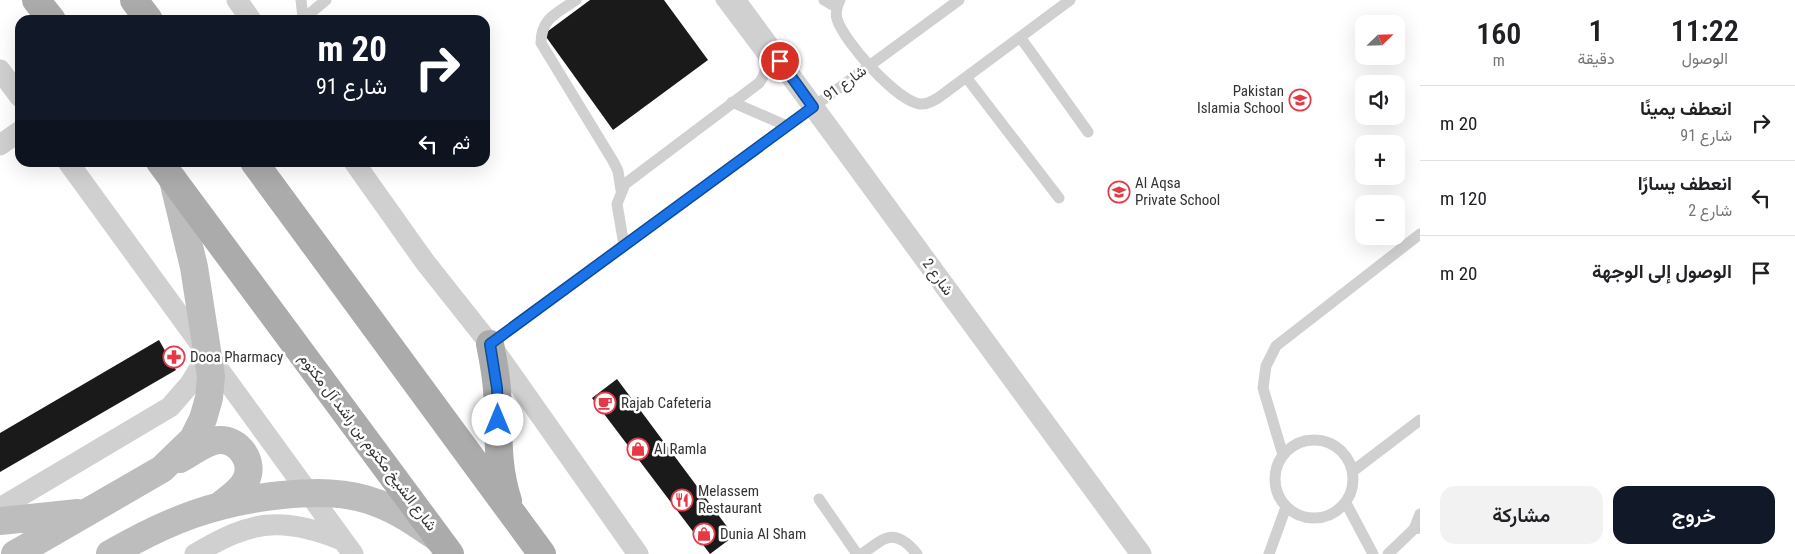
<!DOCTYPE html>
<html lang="ar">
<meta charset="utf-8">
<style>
:root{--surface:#fff;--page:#f2f2f2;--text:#202124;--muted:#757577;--line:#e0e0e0;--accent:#111827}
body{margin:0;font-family:"Roboto Condensed",Vazirmatn,sans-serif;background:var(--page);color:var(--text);direction:rtl;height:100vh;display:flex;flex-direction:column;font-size:19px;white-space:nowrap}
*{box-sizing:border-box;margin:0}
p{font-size:16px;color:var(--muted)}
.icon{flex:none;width:28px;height:28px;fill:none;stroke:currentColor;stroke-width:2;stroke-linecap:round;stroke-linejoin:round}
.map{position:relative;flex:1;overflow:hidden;direction:ltr}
.panel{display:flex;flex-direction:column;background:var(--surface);width:375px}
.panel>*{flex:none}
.hud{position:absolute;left:15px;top:15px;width:475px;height:152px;border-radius:15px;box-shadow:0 5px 20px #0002;direction:rtl;background:#111827;color:#fff;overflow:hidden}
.needle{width:32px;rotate:67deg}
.tools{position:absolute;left:1355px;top:15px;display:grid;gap:10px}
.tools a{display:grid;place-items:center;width:50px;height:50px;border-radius:10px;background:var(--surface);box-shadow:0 5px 20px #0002;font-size:25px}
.pin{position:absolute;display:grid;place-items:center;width:42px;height:42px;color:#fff;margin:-21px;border:2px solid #fff;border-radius:50%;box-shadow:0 1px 5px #0007}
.me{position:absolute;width:55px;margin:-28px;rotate:0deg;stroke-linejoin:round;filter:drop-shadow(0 0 4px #0008)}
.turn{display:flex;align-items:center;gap:18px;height:105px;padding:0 20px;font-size:22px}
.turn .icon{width:65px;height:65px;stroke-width:2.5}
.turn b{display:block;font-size:35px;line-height:42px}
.then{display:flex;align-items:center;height:48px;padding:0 20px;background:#0003;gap:10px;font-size:19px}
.eta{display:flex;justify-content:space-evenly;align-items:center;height:85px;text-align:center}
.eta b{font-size:30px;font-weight:600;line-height:35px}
.cta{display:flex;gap:10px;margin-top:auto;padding:10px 20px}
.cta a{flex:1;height:58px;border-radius:15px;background:var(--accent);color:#fff;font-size:20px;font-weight:600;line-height:58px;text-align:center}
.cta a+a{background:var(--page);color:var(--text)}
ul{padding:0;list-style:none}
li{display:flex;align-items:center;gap:15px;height:75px;padding:0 20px;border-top:1px solid var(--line)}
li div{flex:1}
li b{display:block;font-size:19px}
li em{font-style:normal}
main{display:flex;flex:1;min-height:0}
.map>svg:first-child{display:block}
</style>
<main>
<section class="panel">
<div class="eta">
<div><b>11:22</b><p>الوصول</p></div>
<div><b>1</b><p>دقيقة</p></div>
<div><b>160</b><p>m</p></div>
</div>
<ul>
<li><svg class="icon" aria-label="right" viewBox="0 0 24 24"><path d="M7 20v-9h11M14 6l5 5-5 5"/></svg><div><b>انعطف يمينًا</b><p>شارع 91</p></div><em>20 m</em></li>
<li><svg class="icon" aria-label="left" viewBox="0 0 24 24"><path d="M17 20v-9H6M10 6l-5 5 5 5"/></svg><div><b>انعطف يسارًا</b><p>شارع 2</p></div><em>120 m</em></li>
<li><svg class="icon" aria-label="arrive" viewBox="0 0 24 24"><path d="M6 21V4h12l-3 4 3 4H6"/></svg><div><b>الوصول إلى الوجهة</b></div><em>20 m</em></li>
</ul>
<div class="cta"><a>خروج</a><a>مشاركة</a></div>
</section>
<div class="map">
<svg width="1420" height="554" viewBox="0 0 1420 554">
<rect width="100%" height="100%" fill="#fff"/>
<path fill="#1a1a1a" d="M590,0H664L708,60L613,130L544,34Z
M159,340L176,370L0,472V433Z
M617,379L734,536L710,554L592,398Z"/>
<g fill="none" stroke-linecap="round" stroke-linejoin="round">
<path stroke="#d0d0d0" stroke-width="11" d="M301,0L303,18
M576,0C557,13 541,18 541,43L613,161L618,171L621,190
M824,0L836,7
M840,0C837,6 835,12 837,19C844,42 896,100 920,104C927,105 932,101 938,98L1070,0
M302,20L326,0
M1020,37L1088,132
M966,77L1059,198
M732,102L787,126
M624,245L617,204L625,184L759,83C766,74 767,67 763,56L721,0
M490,344L959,0
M1275 479a39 39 0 1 1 78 0a39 39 0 1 1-78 0Z
M1283,455L1263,388L1266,366L1276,346L1420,234
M1353,471L1420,420
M819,499L857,554
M1346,503L1373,554
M1414,529L1420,514
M862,554C885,537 895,527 917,554
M1269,554L1286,507
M1388,554L1414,529L1420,528"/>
<path stroke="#d0d0d0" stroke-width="21" d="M237,0L251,20
M735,0L1141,554
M0,70L20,97
M0,145L20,131
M68,162L353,554
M354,162L425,262L490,344L638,554
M0,508L170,407L190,384L208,354
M195,554C250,521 281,515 342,540"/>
<path stroke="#bdbdbd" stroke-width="28" d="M180,459C192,453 205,441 219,440C239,439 255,462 246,480C241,491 230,497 221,505
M0,521L78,513
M15,554L162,469L193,439L203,419L209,398L211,376L194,267L173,180
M110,554C169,520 215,502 282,495C314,492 347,491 377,503C399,511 417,524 436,537"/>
<path stroke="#ababab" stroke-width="28" d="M36,0L52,20
M134,0L149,20
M160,162L450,554
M254,162L542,554
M490,344C493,359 496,374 497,390C500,431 495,460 508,501"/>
</g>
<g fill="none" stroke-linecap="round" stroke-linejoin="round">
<g stroke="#114b97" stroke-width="12">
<path id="route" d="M498,420L497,388L490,344L813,107L780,61"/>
</g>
<use href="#route" stroke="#1a73e8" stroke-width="9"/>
</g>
<defs>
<g id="school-ring" transform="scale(1.125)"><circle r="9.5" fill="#fff" stroke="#e63946" stroke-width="1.5"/><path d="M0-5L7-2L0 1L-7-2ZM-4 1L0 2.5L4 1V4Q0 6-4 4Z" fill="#e63946"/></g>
<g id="pharmacy-ring" transform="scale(1.125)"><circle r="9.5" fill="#fff" stroke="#e63946" stroke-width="1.5"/><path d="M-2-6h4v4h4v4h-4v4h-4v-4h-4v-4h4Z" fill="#e63946"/></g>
<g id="cafe-ring" transform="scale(1.125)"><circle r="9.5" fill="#fff" stroke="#e63946" stroke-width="1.5"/><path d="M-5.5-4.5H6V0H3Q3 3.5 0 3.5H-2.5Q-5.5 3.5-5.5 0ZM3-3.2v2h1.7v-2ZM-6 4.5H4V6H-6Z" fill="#e63946"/></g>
<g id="shop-ring" transform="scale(1.125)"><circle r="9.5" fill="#fff" stroke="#e63946" stroke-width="1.5"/><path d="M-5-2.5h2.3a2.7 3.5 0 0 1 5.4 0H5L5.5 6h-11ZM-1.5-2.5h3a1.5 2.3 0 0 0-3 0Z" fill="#e63946"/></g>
<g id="restaurant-ring" transform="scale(1.125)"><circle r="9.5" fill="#fff" stroke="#e63946" stroke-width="1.5"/><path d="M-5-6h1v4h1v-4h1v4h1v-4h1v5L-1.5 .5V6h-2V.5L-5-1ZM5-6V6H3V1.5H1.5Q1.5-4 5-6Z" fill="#e63946"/></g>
</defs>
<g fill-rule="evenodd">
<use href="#school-ring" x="1300" y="100"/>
<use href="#school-ring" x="1119" y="192"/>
<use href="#pharmacy-ring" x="174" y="357"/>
<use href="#cafe-ring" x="605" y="403"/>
<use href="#shop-ring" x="638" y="449"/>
<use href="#restaurant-ring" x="682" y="500"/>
<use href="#shop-ring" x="704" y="534"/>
</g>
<g text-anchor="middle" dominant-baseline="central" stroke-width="5" stroke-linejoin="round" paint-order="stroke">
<g font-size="15" fill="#333" stroke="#fff">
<text transform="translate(845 83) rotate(-36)">شارع 91</text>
<text transform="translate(938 277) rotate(54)">شارع 2</text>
<text transform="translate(368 442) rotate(53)">شارع الشيخ مكتوم بن راشد آل مكتوم</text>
</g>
<g font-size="15" fill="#333" stroke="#fff" text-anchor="start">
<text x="1284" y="91" text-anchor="end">Pakistan<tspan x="1284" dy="17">Islamia School</tspan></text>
<text x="1135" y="183">Al Aqsa<tspan x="1135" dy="17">Private School</tspan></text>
<text x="190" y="357">Dooa Pharmacy</text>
<text x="621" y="403">Rajab Cafeteria</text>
<text x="654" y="449">Al Ramla</text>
<text x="698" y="491">Melassem<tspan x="698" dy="17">Restaurant</tspan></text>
<text x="720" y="534">Dunia Al Sham</text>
</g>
</g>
</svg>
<div class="tools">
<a><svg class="needle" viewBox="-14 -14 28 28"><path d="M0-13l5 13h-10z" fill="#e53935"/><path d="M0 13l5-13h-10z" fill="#757577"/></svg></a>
<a><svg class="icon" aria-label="sound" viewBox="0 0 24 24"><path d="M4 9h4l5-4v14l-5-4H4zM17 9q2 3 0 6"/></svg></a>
<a>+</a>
<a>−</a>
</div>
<div class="pin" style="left:780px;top:61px;background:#d93025"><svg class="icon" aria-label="arrive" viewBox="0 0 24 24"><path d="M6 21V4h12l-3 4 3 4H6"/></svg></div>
<svg class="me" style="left:498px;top:420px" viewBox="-20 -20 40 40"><circle r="19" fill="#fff"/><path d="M0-13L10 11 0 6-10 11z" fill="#1a73e8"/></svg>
<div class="hud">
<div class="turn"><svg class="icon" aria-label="right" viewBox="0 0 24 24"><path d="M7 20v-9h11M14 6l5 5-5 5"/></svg><div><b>20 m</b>شارع 91</div></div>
<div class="then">ثم<svg class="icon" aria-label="left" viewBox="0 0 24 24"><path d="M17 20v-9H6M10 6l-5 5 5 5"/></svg></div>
</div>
</div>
</main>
